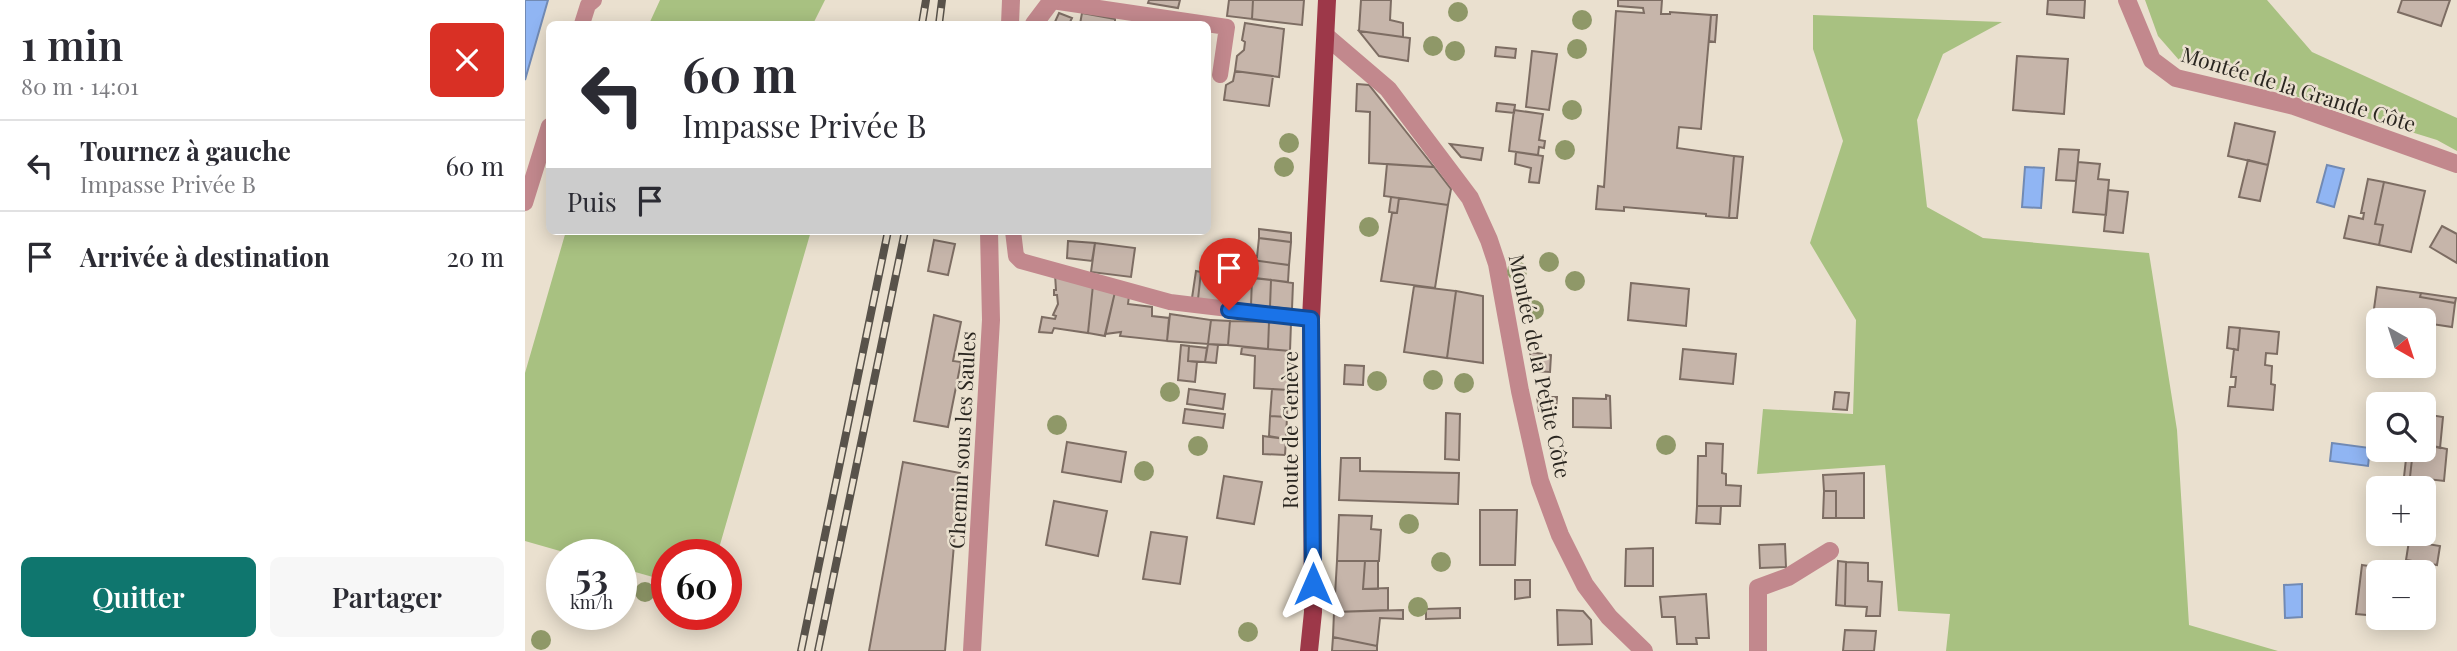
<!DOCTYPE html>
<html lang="fr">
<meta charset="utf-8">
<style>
:root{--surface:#fff;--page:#f7f7f7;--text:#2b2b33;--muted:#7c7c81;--line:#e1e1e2;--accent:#0f766e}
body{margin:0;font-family:"Playfair Display",serif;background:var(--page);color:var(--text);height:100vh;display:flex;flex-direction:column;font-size:26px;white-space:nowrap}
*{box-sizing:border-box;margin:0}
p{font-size:23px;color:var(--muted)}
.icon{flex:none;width:38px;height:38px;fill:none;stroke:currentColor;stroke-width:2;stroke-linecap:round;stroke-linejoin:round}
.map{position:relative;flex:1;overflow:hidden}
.drawer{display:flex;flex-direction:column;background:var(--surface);width:525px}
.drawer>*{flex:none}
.top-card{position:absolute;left:21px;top:21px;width:665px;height:214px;border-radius:10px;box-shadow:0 4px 18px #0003;background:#fff;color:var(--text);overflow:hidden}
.needle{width:46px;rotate:141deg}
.tools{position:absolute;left:1841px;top:308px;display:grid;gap:14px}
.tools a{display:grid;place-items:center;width:70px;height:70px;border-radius:10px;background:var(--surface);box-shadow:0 4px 18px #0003;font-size:35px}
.speed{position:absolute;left:21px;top:539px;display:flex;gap:14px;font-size:35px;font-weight:700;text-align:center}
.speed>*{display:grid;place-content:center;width:91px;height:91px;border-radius:50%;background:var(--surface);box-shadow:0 4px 18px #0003;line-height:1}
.speed small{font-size:18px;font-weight:400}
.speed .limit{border:10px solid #d22;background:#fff;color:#111}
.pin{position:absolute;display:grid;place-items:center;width:60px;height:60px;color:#fff;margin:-72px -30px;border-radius:50% 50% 50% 0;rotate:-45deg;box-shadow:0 0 7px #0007}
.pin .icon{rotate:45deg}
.me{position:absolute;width:77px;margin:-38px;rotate:0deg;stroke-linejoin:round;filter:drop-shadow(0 0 5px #0008)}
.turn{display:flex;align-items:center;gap:24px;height:147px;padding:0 21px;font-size:32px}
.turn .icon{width:91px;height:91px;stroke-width:2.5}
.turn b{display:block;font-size:49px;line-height:60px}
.then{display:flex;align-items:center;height:66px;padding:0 21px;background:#0003;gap:14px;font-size:26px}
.round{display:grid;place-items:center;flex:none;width:74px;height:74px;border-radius:10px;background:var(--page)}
.headline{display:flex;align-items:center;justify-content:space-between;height:119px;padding:0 21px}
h1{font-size:42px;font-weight:600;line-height:52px}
.action{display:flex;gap:14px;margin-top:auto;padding:14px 21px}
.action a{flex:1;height:80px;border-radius:10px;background:var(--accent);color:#fff;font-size:28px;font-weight:600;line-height:80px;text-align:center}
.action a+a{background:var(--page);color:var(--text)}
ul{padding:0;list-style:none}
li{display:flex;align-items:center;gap:21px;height:91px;padding:0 21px;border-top:2px solid var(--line)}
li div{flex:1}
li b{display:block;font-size:26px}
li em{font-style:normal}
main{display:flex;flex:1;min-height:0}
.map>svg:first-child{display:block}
</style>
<main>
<section class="drawer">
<div class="headline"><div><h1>1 min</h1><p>80 m · 14:01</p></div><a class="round" style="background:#d93025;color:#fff"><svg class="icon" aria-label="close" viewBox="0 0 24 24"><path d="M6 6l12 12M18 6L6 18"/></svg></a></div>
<ul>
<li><svg class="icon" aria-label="left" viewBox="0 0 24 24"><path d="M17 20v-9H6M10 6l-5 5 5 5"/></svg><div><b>Tournez à gauche</b><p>Impasse Privée B</p></div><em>60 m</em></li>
<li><svg class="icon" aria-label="arrive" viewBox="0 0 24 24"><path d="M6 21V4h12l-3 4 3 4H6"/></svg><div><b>Arrivée à destination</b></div><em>20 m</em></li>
</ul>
<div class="action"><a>Quitter</a><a>Partager</a></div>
</section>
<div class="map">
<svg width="1932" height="651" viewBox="0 0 1932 651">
<rect width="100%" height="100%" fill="#eae0cf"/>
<path fill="#a8c181" d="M135,0H300L288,24H124Z
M1620,0H1742L1787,52L1932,118V151L1912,140L1654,60L1633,36Z
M1288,15L1477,22L1418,54L1392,120L1402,207L1458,238L1624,253L1652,430L1664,625L1753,651H1421L1425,614L1373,611L1360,465L1232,474L1238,409L1328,414L1331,320L1285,243L1318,141L1288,49Z
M41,231H286L192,555H142V581L96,568V555H49L0,541V373Z"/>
<path fill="#90b5f3" stroke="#718ab4" stroke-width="2" d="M0,0H23L0,80Z
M1802,165L1819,169L1809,207L1792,202Z
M1500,167L1519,168L1516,208L1497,207Z
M1807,443L1845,448L1843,466L1805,461Z
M1777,584V617L1760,618L1759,585Z"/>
<path fill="#c6b5aa" stroke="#7d6d63" stroke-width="2" d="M624,0H655L653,8L623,3Z
M704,0H728L727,19L702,16Z
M728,0H779L777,25L727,19Z
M836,0H866L865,20L878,23V37L834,31Z
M1093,0H1137L1136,14H1145V12L1186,15L1176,129L1154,127L1152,148L1209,156L1204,218L1181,216V214L1099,207V211L1071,209L1073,186L1079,187L1091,11L1119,13L1118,8L1093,6Z
M1560,0L1559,18L1522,14L1523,0Z
M1877,0H1925L1916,26L1873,12Z
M534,13L547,18L544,24H529Z
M557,13L590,19V24H555Z
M1186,15H1192L1190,42L1184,41Z
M720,23L759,29L754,77L710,71L712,56L719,50L720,42L717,40Z
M834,31L885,38L883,61L854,56Z
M971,47L991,49L990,58L970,56Z
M1007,51L1032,54L1024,110L1001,107Z
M1492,56L1543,59L1539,114L1488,110Z
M710,71L748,76L744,106L699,100L701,85L708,81Z
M832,84L844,85L909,167L844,163L845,112L831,111Z
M972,103L990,105L989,113L971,111Z
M989,110L1018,114L1014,140L1020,141L1019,148L1014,147L1013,155L984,151Z
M1710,123L1750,132L1743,165L1703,156Z
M925,144L958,148L956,160L936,157Z
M1534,149L1554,150L1551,181L1531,180Z
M991,152L1018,156L1014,183L1004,182L1006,168L990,164Z
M1209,156L1218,157L1212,218H1204Z
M1723,160L1743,165L1735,201L1714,197Z
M1553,162L1575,164L1573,179L1584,180L1581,215L1548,212Z
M862,164L909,167L926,189L923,205L859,196Z
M1843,179L1859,182L1850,224L1858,225L1854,245L1819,238L1824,216L1838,219L1839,213H1836Z
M1859,182L1900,191L1886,252L1854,245L1858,225L1850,224Z
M1583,190L1603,192L1598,233L1579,231Z
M866,197L874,198L872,213L864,212Z
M874,198L923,205L910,288L856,281L867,213H872Z
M1917,226L1932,234V263L1905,247Z
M734,229L766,233V242L734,238Z
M734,238L766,242L764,265L727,260L728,256L732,257Z
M409,240L430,244L423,275L403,271Z
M543,241L570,243L567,261L542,258Z
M570,243L610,248L606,277L566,272Z
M727,260L764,265L763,282L730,278L731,265L727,264Z
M671,271L676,272L673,299L667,298Z
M676,272L708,276L706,305L673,299Z
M530,274L568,285L563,333L529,328L527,333L514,332L517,317L530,319L531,316L528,315L533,304L532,295H529V290H531Z
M708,276L727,278L726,306L706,305Z
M727,278L746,280L745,307L726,306Z
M746,280L768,283L767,309L745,307Z
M1106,283L1164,289L1161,326L1103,320Z
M568,285L590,292L580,336L563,333Z
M889,286L931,291L922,358L879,352Z
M1852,287L1896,293L1895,297L1930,303L1927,327L1900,323V320L1892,319L1877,320L1848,316Z
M931,291L958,296V363L922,358Z
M590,292L604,296L603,304L627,307V316L644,318L642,341L595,336L596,332L580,334Z
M1896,293L1931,298L1930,303L1895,297Z
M645,314L686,320L683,344L642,341Z
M409,315L436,322L428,361L436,362L423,427L389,421Z
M686,320L705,321L703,345L683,344Z
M705,321L744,322L743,349L703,345Z
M744,322L766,323L765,351L743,349Z
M1704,327L1715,328L1713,350L1702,348Z
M1715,328L1754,332L1752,354L1741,353L1740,365L1747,366L1746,384L1750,385L1748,410L1703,406L1705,387H1710L1711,377H1706L1709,349L1713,350Z
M683,344L693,345L691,363L680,362Z
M656,345L664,346L663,361L672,362L670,382L653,380Z
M664,346L682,348L680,362L663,361Z
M717,347L765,351L763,390L729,388L730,356L716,354Z
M1158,349L1211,354L1208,384L1155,379Z
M1005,352L1026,355L1025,372L1007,371Z
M820,365L839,366L838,385L819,384Z
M664,389L700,394L698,409L662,404Z
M747,389L763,390L762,417L745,416Z
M1310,392L1324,393L1322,410L1308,409Z
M1081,395L1085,396L1086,428L1048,427V398L1081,399Z
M1012,397H1032L1031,411H1014Z
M660,409L700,414L698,428L658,423Z
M921,413L935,414L934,460L920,459Z
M1899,414L1918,417L1915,448L1899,444Z
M745,416L762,417L761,439L744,436Z
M738,436L761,439L760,455L738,454Z
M542,442L601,452L596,482L537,472Z
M1181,443L1198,444L1197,473L1201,474V485L1216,486L1215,506H1172L1173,456H1181Z
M1899,444L1922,449L1919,481L1885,477L1888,450H1899Z
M1882,450H1888L1885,477H1879Z
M816,458H835V471L934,473L933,504L814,500Z
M378,462L435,473L420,651H344Z
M1339,473V518H1311V491H1299L1298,475Z
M699,476L737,482L729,524L692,518Z
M1299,491H1311V518H1298Z
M529,501L582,511L573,556L521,545Z
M1172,506H1196L1195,524L1171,523Z
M955,510H992L990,565H955Z
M814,515L847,516L846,529L856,530L854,561H812Z
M626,532L662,537L655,584L618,579Z
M1884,541L1915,546L1912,565L1881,560Z
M1260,544L1261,567L1235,568L1234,545Z
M1128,548V586H1100L1101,549Z
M812,561H840L838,589L863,588V610L809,612Z
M840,561H853V589H838Z
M1313,561L1321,562L1320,606L1311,605Z
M1321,562L1343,563V581L1357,582L1355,616H1341L1342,607L1320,606Z
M1837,565L1872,570V572H1853V616L1831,614Z
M990,580H1005V597L990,599Z
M1181,594L1184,638H1171L1172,644H1152L1150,617H1137L1135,597Z
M935,608V618L901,619V609Z
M878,610V619L855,618L852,646L808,637L809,612Z
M1032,610L1058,611L1066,620L1067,644L1033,645Z
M1320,630L1351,631L1349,651H1318Z
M808,637L852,646V651H807Z"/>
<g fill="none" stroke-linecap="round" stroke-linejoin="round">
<path stroke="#c2888d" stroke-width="16" d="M527,1L702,27L695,75
M57,24L63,5L69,0
M0,203L24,126
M488,231L491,256L496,261L645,302L786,319"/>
<path stroke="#c2888d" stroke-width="18" d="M1602,0L1627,60L1651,78L1769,106L1932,164
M485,24L486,0
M509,24L527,0
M801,36L863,89L945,198L964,240L972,264L995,391L1015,481L1035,535L1060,585L1084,617L1119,651
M447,651L466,320L464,231
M1233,651V588L1263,577L1305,551"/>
<path stroke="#9d3849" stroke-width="18" d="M784,651L788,612L786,319L802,0"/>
<g stroke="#58524a" stroke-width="8">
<path id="rail" d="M397,24L401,0
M414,24L417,0
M276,651L363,231
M293,651L380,231"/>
</g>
<use href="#rail" stroke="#eae0cf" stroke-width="5" stroke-dasharray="16" stroke-linecap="butt"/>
</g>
<g fill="#8f9868">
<circle cx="933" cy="12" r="10"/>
<circle cx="1057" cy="20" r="10"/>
<circle cx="908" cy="46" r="10"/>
<circle cx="1052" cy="49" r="10"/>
<circle cx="930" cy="51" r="10"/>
<circle cx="1047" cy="110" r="10"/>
<circle cx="764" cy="143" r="10"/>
<circle cx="1040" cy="150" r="10"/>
<circle cx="759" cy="167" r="10"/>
<circle cx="844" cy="227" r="10"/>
<circle cx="1024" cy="262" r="10"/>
<circle cx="992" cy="271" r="10"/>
<circle cx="1050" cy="281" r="10"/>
<circle cx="1009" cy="310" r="10"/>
<circle cx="908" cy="380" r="10"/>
<circle cx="852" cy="381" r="10"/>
<circle cx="939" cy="383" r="10"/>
<circle cx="645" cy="392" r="10"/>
<circle cx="532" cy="425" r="10"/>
<circle cx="1141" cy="445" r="10"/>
<circle cx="673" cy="446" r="10"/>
<circle cx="619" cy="471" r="10"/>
<circle cx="884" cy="524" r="10"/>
<circle cx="916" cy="562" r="10"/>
<circle cx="120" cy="592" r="10"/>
<circle cx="893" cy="607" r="10"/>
<circle cx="723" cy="632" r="10"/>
<circle cx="16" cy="640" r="10"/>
</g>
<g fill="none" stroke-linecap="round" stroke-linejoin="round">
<g stroke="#114b97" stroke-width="18">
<path id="route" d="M704,310L786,319L788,584"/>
</g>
<use href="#route" stroke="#1a73e8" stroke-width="12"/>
</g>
<g text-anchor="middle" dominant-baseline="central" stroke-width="5" stroke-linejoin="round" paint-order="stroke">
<g font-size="21" fill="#2a2620" stroke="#eae0cf">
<text transform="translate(1774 88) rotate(17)">Montée de la Grande Côte</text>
<text transform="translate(1016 366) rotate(78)">Montée de la Petite Côte</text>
<text transform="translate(764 430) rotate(-90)">Route de Genève</text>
<text transform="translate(436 440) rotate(-87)">Chemin sous les Saules</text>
</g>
</g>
</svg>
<div class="tools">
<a><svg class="needle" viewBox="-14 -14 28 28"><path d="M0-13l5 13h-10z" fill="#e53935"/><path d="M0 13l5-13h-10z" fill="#7c7c81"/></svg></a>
<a><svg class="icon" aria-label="search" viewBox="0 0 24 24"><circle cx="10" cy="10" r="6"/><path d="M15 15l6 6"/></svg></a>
<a>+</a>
<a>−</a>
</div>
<div class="speed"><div>53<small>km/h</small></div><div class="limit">60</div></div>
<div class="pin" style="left:704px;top:310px;background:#d93025"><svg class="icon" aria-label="arrive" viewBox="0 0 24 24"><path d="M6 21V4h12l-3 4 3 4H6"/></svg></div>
<svg class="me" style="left:788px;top:584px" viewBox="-20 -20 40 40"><path d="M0-17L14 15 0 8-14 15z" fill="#1a73e8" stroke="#fff" stroke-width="4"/></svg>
<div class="top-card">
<div class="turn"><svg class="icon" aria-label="left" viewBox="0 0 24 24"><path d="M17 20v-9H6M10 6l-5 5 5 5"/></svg><div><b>60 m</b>Impasse Privée B</div></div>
<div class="then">Puis<svg class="icon" aria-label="arrive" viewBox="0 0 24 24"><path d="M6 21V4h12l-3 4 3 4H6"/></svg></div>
</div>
</div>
</main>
